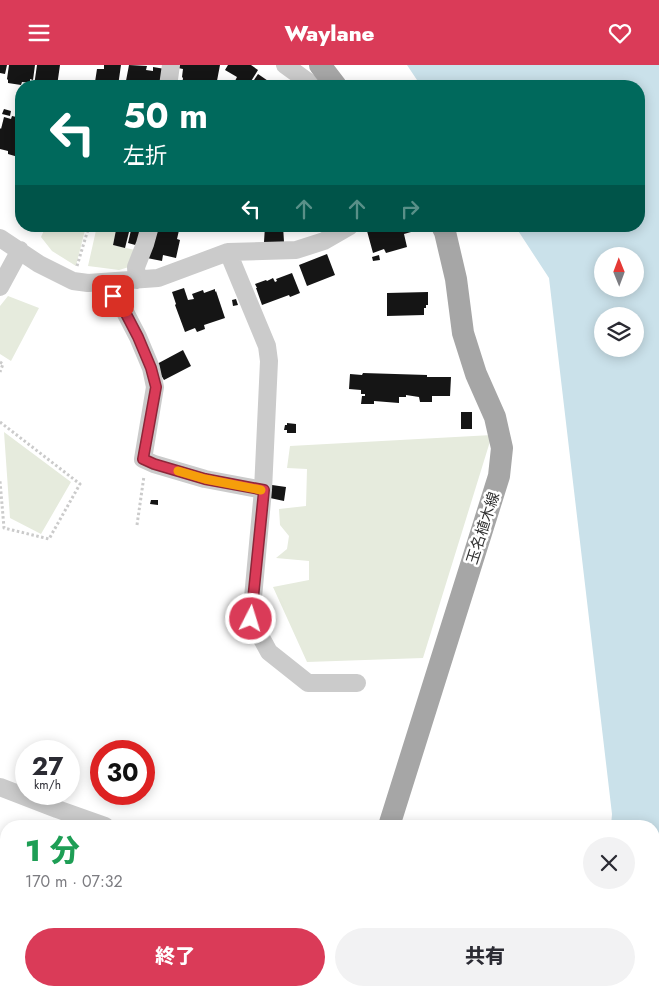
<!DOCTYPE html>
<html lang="ja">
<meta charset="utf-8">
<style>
:root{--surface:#fff;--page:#f2f2f3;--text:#2b2b33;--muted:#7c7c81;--accent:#da3b58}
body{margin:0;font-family:Jost,"Noto Sans JP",sans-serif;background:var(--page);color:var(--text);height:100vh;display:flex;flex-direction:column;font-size:19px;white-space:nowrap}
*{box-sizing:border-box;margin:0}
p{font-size:16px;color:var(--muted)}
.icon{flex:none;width:28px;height:28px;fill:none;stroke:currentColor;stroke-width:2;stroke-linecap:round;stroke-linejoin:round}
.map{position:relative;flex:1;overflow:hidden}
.side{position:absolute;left:0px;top:755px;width:660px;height:176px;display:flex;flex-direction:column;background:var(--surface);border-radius:20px 20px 0 0;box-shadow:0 2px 12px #0003}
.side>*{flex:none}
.banner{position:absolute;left:15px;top:15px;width:630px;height:152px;border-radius:20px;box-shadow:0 2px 12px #0003;background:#00695c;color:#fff;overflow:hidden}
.needle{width:32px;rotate:359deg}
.tools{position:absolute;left:594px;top:182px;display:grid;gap:10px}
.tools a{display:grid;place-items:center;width:50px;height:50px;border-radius:50%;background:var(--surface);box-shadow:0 2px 12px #0003;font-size:25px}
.speed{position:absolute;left:15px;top:675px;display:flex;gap:10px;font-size:25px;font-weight:700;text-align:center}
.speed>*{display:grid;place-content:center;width:65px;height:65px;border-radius:50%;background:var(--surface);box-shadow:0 2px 12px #0003;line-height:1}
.speed small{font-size:12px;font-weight:400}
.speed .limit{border:8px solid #d22;background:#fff;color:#111}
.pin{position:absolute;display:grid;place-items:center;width:42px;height:42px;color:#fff;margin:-21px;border-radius:10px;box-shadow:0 2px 8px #0006}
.me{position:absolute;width:55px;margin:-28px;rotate:5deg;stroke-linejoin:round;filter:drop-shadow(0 0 4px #0008)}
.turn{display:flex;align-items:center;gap:18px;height:105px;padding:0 25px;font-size:22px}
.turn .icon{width:65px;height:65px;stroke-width:2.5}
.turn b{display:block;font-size:35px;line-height:42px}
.lanes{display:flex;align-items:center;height:48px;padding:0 25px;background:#0003;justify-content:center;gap:25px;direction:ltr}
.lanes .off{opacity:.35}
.round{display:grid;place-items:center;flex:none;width:52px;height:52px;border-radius:26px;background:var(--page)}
.headline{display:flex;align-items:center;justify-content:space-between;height:85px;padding:0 25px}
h1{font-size:30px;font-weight:800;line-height:38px;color:#1e9e55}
.primary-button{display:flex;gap:10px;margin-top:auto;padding:10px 25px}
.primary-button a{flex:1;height:58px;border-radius:30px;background:var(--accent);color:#fff;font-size:20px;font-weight:800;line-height:58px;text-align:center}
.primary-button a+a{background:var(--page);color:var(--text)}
header{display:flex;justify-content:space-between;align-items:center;height:65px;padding:0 25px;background:var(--accent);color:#fff;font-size:22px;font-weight:800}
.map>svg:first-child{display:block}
</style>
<header><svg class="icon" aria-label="menu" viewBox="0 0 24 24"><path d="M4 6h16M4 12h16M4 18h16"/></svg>Waylane<svg class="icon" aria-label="heart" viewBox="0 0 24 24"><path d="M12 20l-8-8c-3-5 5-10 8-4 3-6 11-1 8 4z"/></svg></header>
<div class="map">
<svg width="659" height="931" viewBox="0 0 659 931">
<rect width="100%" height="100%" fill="#fff"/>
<path fill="#e6ebdd" d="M46,161H86L76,201L52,186L41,172Z
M97,161H119L116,165L113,180L135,185L139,199L119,205L88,201Z
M8,231L39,243L11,296L0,289V241Z
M4,367L71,417L41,469L10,453Z
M492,370L423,593L307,597L273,522L309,515V496L276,493L287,484L289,471L280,460L279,444L306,441L307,404L287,403L290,381Z"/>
<path fill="#cae1ea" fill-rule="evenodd" d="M407,0H659V931H596L597,925H654V761H611L612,749L549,213L515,161H639V21H421ZM602,191H635V224H602ZM602,251H635V284H602Z"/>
<path fill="#151515" d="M0,0H7L5,9L0,8Z
M9,0H35L33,15L30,14V18L22,17L21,20L8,18V15L7,14Z
M37,0H60L57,21H34Z
M104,0H121L118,21H93V16L95,17L97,4H104Z
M129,0L147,1L146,5L153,6V2L165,4L162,21H125Z
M178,0H220L216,21L196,17V21H183L182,20L183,13L182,12L183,4L178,3Z
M228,0H251L258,5L248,21H235L233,20L237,12L225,5Z
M258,9L274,20L273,21H250Z
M4,44L11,46L10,51L2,49Z
M12,51L21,53V84L20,83L18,92L8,89V86L0,84V63L1,64L4,52L11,54Z
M132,161L144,163L139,181L128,178Z
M154,161H180L177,174L180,175L176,193L163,190L162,196L147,193Z
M265,161H283L284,177H264Z
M382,161H409L411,167L404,169L407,182L386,188L384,184L373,188L367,166Z
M116,165L129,167L125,183L113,180Z
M327,189L335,210L307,221L299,200Z
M379,190L380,195L373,196L372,192Z
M292,208L300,228L290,232L289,230L262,240L256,223H257L255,219L266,215L267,216L273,213L275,217L277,216L276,214Z
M184,223L188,235L194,234L192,229L203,225L204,228L215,224V227L216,226L225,253L204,260L205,264L197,267L195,263L185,267L175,240L176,239L172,227Z
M428,227V240H426V243H424V250L387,251V228Z
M236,234L238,240L233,241L232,235Z
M183,285L191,301L164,315L155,300Z
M363,308L427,310V312H451L450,331H432V337H420L419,332L406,330V332H399V338L374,336V339H361L362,331H375H365V329H361V325L349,324L350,309L362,310Z
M461,347H472V364H461Z
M287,358L296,359V368H287V365H284L285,360H287Z
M272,420L286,422L284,436L270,433Z
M151,435H158V440L150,439Z"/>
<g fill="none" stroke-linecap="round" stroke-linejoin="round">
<path stroke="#cbcbcb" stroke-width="3" stroke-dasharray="2.5 2.5" stroke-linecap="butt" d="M77,201L89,161
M0,297L3,299L0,307
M0,357L80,419L49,474L4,463L0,416
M137,460L144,411"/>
<path stroke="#cbcbcb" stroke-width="18" d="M285,0L314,21
M168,21L171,0
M0,173L39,199L73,216L88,218L158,213L228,187L296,185L324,176L350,161
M228,187L267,281L269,296L263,425
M137,215L136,202L145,179L150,161
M102,217L124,245L138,272L151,303L155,322L143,394L154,399L205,414L263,425L251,554L269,587L308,618H357
M0,222L20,185
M0,722L57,744L105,761"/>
<path stroke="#a6a6a6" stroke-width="22" d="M320,0L336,21
M389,761L499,411L502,383L495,352L476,309L463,268L456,214L445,167L442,161
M315,931L320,925"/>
</g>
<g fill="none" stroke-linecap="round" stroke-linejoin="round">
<g stroke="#8e2639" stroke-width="12">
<path id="route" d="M113,231L124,245L138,272L151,303L156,322L143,394L154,399L205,414L264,425L251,554"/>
</g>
<use href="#route" stroke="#da3b58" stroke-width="9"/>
<path stroke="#f59e0b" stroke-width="9" d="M178,406L205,414L261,425"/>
</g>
<g text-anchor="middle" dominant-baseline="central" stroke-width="5" stroke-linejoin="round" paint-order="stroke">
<g font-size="15" fill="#2e2e2e" stroke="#fff">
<text transform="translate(483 463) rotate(-72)">玉名植木線</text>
</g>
</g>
</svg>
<div class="tools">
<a><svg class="needle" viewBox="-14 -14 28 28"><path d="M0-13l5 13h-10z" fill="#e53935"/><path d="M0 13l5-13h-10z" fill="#7c7c81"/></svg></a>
<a><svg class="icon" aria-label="layers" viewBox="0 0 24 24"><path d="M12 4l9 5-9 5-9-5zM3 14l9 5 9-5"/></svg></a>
</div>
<div class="speed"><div>27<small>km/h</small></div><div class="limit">30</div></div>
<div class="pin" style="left:113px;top:231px;background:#d93025"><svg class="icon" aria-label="arrive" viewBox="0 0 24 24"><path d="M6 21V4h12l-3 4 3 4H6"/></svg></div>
<svg class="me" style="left:251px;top:554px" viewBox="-20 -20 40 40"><circle r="17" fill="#da3b58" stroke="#fff" stroke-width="3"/><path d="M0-11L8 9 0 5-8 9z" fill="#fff"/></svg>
<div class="banner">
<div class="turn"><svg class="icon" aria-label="left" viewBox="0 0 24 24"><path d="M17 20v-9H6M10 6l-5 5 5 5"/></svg><div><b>50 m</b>左折</div></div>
<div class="lanes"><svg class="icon" aria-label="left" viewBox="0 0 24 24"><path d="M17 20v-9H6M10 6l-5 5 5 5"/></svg><svg class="icon off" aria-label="ahead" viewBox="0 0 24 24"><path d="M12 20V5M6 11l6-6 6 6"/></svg><svg class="icon off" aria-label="ahead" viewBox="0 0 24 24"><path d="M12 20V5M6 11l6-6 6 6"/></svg><svg class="icon off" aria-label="right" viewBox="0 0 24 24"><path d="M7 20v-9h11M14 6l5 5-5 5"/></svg></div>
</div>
<section class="side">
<div class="headline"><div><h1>1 分</h1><p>170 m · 07:32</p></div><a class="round"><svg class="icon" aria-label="close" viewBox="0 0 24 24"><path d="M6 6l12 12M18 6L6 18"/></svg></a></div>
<div class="primary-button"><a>終了</a><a>共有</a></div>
</section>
</div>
